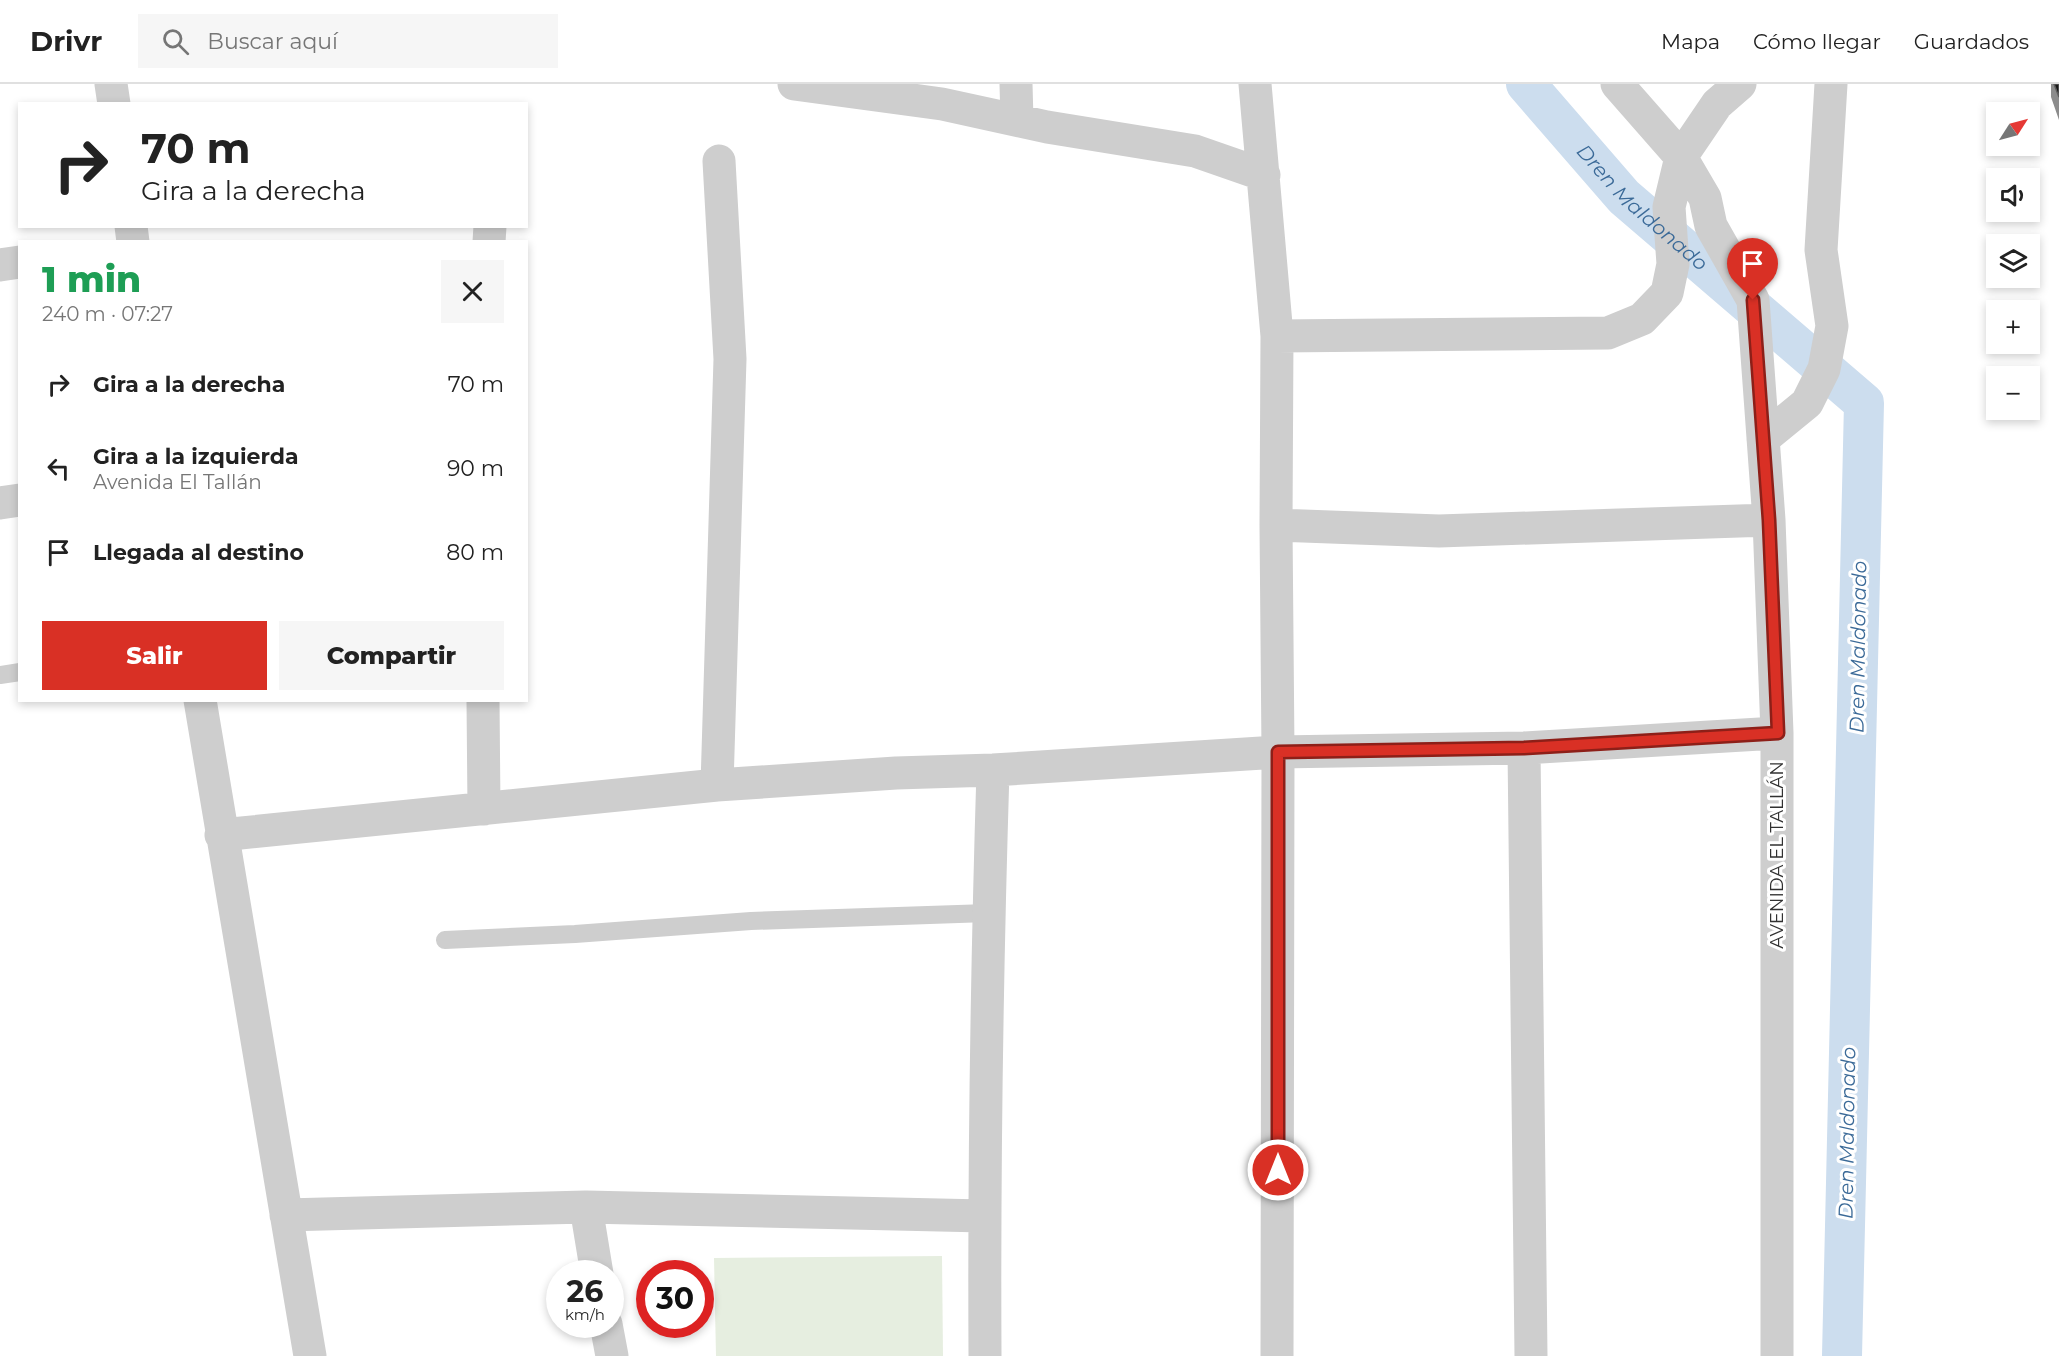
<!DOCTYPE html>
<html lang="es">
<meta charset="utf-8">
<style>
:root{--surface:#fff;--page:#f6f6f6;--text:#222;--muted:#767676;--line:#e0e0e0;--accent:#d93025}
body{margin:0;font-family:Montserrat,sans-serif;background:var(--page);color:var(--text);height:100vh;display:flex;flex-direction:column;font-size:22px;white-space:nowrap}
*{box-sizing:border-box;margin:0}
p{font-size:20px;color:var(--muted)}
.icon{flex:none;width:33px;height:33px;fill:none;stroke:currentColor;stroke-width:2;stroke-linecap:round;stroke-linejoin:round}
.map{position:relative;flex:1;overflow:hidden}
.sheet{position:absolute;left:18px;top:156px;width:510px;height:462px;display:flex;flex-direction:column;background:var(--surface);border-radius:0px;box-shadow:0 3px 9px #0003}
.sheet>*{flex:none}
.banner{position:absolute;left:18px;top:18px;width:510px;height:126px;border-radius:0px;box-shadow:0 3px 9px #0003;background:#fff;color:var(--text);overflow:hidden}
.needle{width:39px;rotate:54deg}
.controls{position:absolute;left:1986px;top:18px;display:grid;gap:12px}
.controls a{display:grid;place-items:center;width:54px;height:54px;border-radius:0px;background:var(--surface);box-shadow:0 3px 9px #0003;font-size:30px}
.speed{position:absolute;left:546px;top:1176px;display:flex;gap:12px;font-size:30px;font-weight:700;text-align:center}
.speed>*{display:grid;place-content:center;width:78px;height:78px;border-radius:50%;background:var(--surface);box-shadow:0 3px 9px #0003;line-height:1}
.speed small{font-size:15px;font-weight:400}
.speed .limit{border:9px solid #d22;background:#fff;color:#111}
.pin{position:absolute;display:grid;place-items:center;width:51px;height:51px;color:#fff;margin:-62px -26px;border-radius:50% 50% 50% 0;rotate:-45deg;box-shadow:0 0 6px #0007}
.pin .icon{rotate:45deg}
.me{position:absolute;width:66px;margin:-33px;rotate:0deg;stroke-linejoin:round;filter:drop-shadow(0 0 4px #0008)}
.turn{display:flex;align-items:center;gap:21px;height:126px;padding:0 24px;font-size:27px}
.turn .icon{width:78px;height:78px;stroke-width:2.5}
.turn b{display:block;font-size:42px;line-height:51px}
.round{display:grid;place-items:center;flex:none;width:63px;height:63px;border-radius:0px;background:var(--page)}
.overview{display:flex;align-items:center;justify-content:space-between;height:102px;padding:0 24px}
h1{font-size:36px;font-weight:800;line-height:45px;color:#1e9e55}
.cta{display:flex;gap:12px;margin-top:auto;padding:12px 24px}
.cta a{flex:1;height:69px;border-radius:0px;background:var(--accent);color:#fff;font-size:24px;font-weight:800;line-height:69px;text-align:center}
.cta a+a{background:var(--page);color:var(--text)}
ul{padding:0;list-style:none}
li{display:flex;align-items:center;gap:18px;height:84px;padding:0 24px}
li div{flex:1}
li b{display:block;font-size:22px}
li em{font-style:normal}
header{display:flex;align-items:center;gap:36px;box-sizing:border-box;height:84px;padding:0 30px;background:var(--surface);border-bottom:2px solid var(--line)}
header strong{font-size:28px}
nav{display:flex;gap:33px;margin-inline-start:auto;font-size:21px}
.search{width:420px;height:54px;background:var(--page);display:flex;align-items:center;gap:15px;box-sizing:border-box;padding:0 21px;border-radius:0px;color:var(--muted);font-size:22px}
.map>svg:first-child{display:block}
</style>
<header>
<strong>Drivr</strong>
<div class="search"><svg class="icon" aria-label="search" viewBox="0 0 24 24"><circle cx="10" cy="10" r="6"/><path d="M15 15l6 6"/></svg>Buscar aquí</div>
<nav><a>Mapa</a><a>Cómo llegar</a><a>Guardados</a></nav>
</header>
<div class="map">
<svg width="2059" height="1272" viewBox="0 0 2059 1272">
<rect width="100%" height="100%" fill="#fff"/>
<path fill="#e6eee0" d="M942,1172L943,1272H716L714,1174Z"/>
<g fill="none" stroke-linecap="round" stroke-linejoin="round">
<path stroke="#cde" stroke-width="40" id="s1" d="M1526,0L1624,113L1864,319L1842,1272"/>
<path stroke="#cecece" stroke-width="18" d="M0,591L20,588
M445,856L575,850L751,837L988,829"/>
<path stroke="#cecece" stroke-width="33" d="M111,0L114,20
M794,0L942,20L1047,43L1195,67L1264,91
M1016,0L1017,36
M1255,0L1277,252L1276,441L1278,668L1277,1272
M1617,0L1681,73L1705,114L1711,142L1753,216L1769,436L1777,649V1272
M131,142L133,158
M489,158L490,142
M0,181L20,178
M1277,252L1608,249L1642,235L1667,209L1673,180L1669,123L1681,73L1717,20L1740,0
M1763,355L1807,319L1824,285L1832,242L1821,166L1831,0
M0,419L20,416
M1276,441L1439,447L1769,436
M200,616L310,1272
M483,616L484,725
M1524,664L1531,1272
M717,701L730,275L719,77
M221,751L717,701L896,689L993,686L1278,668L1524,664L1777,649
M586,1123L597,1190
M286,1131L586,1123L984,1132
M606,1240L612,1272
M985,1272C984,1077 987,881 993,686"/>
</g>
<path fill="#8c8c8c" d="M2051,0H2059V36L2051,13Z"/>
<path fill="#181818" stroke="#5d5d5d" stroke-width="1.5" d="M2054,0H2059V13Z"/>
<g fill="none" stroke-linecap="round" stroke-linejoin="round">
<g stroke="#8d1f18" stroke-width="15">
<path id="route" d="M1278,1086V668L1524,664L1778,649L1769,436L1753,216"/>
</g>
<use href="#route" stroke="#d93025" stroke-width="10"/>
</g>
<g text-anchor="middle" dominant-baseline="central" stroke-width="6" stroke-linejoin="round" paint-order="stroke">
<g font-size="18" fill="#313131" stroke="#fff">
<text transform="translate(1777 771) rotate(-90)">AVENIDA EL TALLÁN</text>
</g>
<g font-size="20" font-style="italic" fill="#3b6a98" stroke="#fff">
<text stroke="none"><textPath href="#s1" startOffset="170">Dren Maldonado</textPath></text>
<text transform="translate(1858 563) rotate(-89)">Dren Maldonado</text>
<text transform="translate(1847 1049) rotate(-89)">Dren Maldonado</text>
</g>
</g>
</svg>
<div class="controls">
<a><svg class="needle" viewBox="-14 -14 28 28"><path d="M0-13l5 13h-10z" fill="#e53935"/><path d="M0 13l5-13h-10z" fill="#767676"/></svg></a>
<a><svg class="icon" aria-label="sound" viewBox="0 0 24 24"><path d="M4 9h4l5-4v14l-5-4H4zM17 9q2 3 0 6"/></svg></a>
<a><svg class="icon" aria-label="layers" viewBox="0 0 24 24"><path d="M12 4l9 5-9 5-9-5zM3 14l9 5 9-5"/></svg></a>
<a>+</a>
<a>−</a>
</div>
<div class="speed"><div>26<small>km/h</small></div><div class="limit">30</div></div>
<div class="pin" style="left:1753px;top:216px;background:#d93025"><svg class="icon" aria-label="arrive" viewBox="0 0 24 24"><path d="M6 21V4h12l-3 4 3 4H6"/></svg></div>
<svg class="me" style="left:1278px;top:1086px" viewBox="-20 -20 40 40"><circle r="17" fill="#d93025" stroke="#fff" stroke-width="3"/><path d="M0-11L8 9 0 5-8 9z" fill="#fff"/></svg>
<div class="banner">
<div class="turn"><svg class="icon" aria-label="right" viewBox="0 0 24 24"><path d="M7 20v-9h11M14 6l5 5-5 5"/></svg><div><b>70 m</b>Gira a la derecha</div></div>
</div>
<section class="sheet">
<div class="overview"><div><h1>1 min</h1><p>240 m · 07:27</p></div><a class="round"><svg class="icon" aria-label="close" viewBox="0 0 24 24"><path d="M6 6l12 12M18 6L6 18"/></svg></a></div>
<ul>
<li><svg class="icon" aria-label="right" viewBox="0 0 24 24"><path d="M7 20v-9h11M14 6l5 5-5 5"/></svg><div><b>Gira a la derecha</b></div><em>70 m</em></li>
<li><svg class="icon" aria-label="left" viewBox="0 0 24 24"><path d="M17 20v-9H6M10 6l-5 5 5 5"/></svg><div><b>Gira a la izquierda</b><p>Avenida El Tallán</p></div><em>90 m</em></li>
<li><svg class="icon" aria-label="arrive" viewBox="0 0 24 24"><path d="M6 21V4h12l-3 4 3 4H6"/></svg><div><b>Llegada al destino</b></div><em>80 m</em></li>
</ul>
<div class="cta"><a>Salir</a><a>Compartir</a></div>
</section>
</div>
